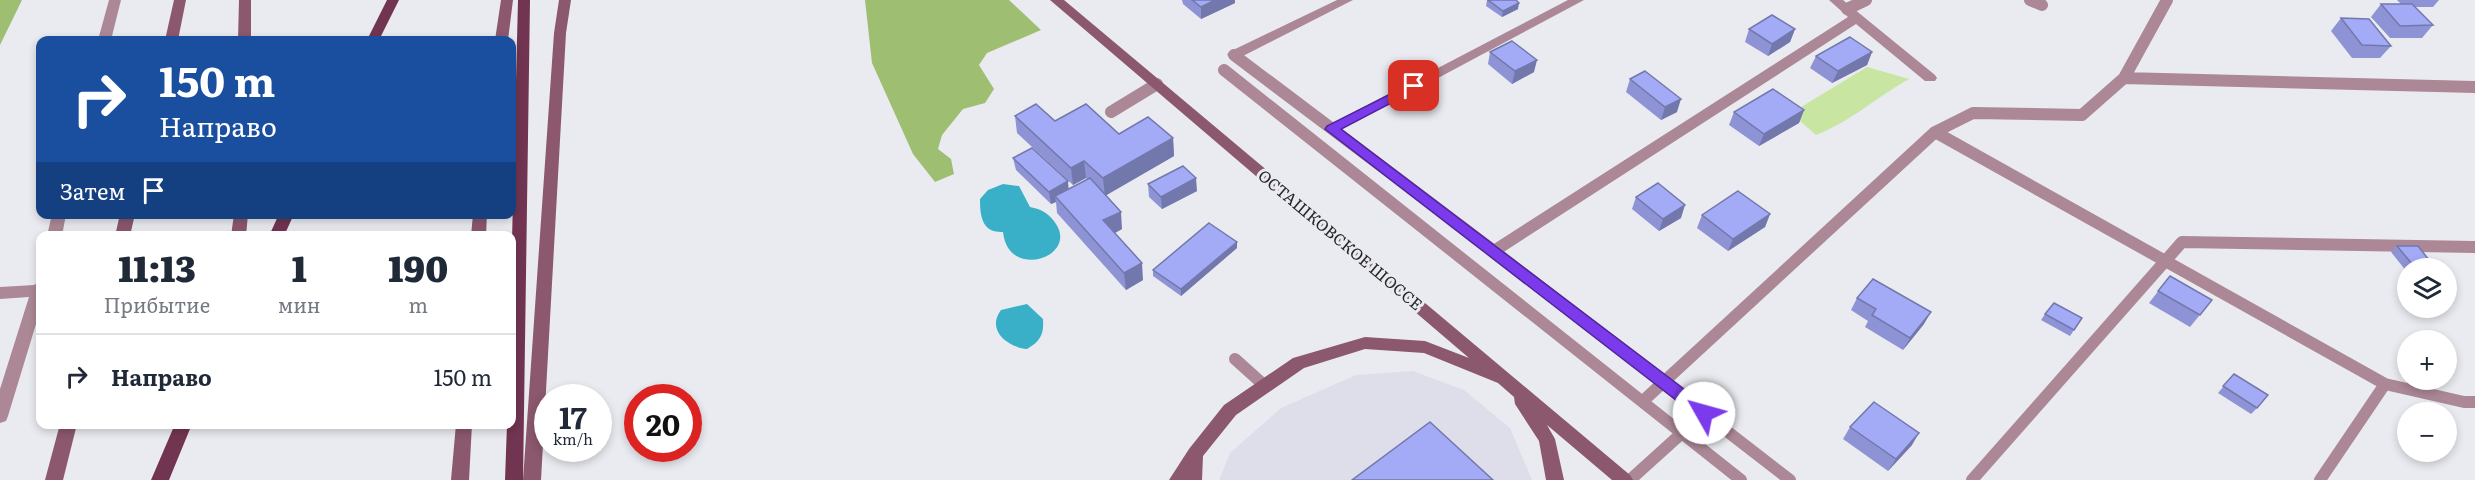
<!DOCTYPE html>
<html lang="ru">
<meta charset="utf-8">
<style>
:root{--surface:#fff;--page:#f6f6f7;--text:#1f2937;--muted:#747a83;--line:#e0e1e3}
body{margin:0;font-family:Literata,serif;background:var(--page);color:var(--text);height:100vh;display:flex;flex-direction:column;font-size:22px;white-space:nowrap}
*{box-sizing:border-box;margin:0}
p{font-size:20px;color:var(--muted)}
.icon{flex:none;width:33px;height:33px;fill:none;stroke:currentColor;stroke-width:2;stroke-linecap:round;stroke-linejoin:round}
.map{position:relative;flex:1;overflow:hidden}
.panel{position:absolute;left:36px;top:231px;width:480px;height:198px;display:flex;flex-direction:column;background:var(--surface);border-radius:12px;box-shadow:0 3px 9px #0003}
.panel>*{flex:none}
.hud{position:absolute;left:36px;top:36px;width:480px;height:183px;border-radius:12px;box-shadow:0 3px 9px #0003;background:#1a4fa0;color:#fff;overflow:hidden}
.buttons{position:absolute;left:2397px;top:258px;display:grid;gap:12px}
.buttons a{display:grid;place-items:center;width:60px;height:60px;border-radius:50%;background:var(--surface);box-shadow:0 3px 9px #0003;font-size:30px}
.speed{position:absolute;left:534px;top:384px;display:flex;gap:12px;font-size:30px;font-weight:700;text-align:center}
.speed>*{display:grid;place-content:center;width:78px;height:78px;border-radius:50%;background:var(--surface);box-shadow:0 3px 9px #0003;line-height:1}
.speed small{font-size:15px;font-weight:400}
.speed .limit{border:9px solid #d22;background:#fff;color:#111}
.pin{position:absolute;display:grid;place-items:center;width:51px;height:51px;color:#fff;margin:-26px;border-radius:12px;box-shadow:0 3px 9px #0006}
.me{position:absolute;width:66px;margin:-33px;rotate:308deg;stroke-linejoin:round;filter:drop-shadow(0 0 4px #0008)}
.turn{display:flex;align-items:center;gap:21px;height:126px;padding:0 24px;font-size:27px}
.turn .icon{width:78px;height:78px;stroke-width:2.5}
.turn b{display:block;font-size:42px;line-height:51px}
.then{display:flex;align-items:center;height:57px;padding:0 24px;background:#0003;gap:12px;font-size:22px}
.eta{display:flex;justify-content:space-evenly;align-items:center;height:102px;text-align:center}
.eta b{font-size:36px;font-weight:800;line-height:42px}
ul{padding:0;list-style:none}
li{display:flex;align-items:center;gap:18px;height:84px;padding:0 24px;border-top:2px solid var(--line)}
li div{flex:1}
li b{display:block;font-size:22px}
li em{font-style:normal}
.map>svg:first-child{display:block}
</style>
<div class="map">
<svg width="2475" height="480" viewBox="0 0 2475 480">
<rect width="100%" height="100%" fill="#eaebf0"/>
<path fill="#dddeea" d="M1413,371L1464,390L1510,428L1532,480H1219L1230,453L1281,408L1356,375Z"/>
<path fill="#c8e6a1" d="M1867,67L1909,79C1877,97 1850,122 1816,135L1791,113Z"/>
<path fill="#9ebe71" d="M0,0H22L0,45Z
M865,0H1009L1041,30L987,53L979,65L994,89L985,103L963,109L942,135L938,149L951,159L954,174L935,182L913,154L872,63Z"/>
<path fill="#39b0c8" d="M1003,184L1019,186L1030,207C1041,209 1050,214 1056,224C1078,257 1008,281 1003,232C982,233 980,216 980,199L988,190Z
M1027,304L1043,319C1044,334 1041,341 1027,349C1007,347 986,330 1001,310Z"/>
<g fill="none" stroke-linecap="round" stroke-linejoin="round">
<path stroke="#ac8896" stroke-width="12" d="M2030,0L2042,5
M1847,9L1866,0
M1234,55L1494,251L1790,480
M1224,70L1741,480
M2124,78L2475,87
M1111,112L1157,84
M1935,132L2385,384L2464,402H2475
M1235,359L1265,386
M1643,401L1935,132L1973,113L2082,115L2124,78L2167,0
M1630,480L1682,433
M1972,480L2182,242L2475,247
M2320,480L2385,384"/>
<path fill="#ac8896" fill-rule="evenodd" d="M109,0H121L111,40H98Z
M1337,0H1353L1239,58L1234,59L1227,55L1229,52Z
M1568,0H1584L1337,132H1327L1325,129L1327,126Z
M1829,0H1843L1935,75L1937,78L1935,81H1925L1856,24L1499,255H1489L1486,251L1489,247L1848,17Z
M52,214H66L62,236H47Z
M40,281V311L8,416L6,421L0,423V389L29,297L0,299V287L34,285Z"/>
<path fill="#8b586d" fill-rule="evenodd" d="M174,0H186L178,40H165Z
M239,0H251V40H238Z
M501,0H513L508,40H495Z
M559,0H571L566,33L541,480H523L554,33Z
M1050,0H1064L1630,475L1633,480H1612L1547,425L1555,439L1564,480H1546L1539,441L1515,404L1514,397L1498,383L1424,353L1365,349L1304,368L1236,415L1203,456L1202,480H1169L1189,449L1224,405L1293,358L1365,337L1425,341L1469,358Z
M120,214H135L130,236H115Z
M234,214H248L246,236H231Z
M473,214H487L486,236H471Z
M60,424H77L63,480H45Z
M456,424H472L469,480H451Z"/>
<path fill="#723551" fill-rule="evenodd" d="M387,0H399L379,40H367Z
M518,0H530L523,480H505L507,424H512V240Z
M279,214H294L284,236H269Z
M175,424H192L169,480H151Z"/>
</g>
<path fill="#8d93d4" d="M1182,0H1235V3L1201,19L1183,4Z
M1487,0H1516L1518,9L1502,17L1486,6Z
M2397,0H2439L2433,7H2415L2433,25L2422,38H2390L2371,17L2381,4H2401Z
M2341,18L2391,46L2380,58H2352L2331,31Z
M1749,29H1795L1790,42L1768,56L1745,42Z
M1490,52L1534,72L1512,84L1488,64Z
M1872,52L1867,65L1832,83L1810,68L1816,56Z
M1630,79L1677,112L1661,120L1626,92Z
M1804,110L1799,123L1759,146L1729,125L1734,112Z
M1015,116L1055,121L1119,134L1173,138L1174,156L1106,195L1122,229L1115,233L1143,280L1126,290L1057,213L1056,202L1051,204L1016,170L1013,158L1069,189L1087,179L1086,178L1073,185L1017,133Z
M1148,184L1197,191L1162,209L1149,197Z
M1636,197L1681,218L1659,231L1632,209Z
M1770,214L1765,227L1728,251L1697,228L1702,215Z
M2397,246L2433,265L2430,268H2408V272H2407L2391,252Z
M1237,248L1181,296L1153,276V270Z
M2170,276L2212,300L2190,327L2149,303Z
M1857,298L1924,324L1903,350L1865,327L1868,321L1851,310Z
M2045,314L2082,318L2070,336L2041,320Z
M2234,374L2257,408L2251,414L2218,393Z
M1850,427L1912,445L1888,471L1843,439Z"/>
<path fill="#7378ac" d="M1215,0H1235V3L1201,19V7Z
M1519,3L1518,9L1502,17L1503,11Z
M1795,29L1790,42L1768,56L1772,44Z
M1872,52L1867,65L1832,83L1838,71Z
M1537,60L1534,72L1512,84L1515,71Z
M1681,99L1677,112L1661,120L1665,107Z
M1804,110L1799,123L1759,146L1764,134Z
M1173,138L1174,156L1105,196L1103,178Z
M1084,161L1086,178L1073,185L1071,168Z
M1196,178L1197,191L1162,209L1161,197Z
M1068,181L1069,194L1055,196L1056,202L1051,204L1049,192Z
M1685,205L1681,218L1659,231L1663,219Z
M1121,212L1122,229L1105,238L1103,220Z
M1770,214L1765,227L1728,251L1733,239Z
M1237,242V248L1181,296V289Z
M1142,263L1143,280L1126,290L1124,273Z
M1931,312L1924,324L1903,350L1910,338Z
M1919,433L1912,445L1888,471L1896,459Z"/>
<path fill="#a4abf6" stroke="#7378ac" stroke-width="1.5" d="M1192,0H1215L1201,7Z
M1488,0H1516L1519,3L1503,11Z
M2381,4H2412L2433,25L2400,26Z
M1772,15L1795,29L1772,44L1749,29Z
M2341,18L2369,19L2391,46L2362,45Z
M1850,37L1872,52L1838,71L1816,56Z
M1512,41L1537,60L1515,71L1490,52Z
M1645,71L1681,99L1665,107L1630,79Z
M1773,89L1804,110L1764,134L1734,112Z
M1036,104L1055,121L1086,104L1119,134L1148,117L1173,138L1103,178L1084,161L1071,168L1015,116Z
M1032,148L1068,181L1049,192L1013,158Z
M1183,166L1196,178L1161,197L1148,184Z
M1090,178L1121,212L1103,220L1142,263L1124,273L1055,196Z
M1658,183L1685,205L1663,219L1636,197Z
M1738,191L1770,214L1733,239L1702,215Z
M1209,223L1237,242L1181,289L1153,270Z
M2397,246H2418L2433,265H2413Z
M2170,276L2212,300L2200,315L2158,291Z
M1873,279L1931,312L1910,338L1872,315L1876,309L1857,298Z
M2054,303L2082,318L2074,330L2045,314Z
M2234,374L2268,395L2257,408L2223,386Z
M1874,402L1919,433L1896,459L1850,427Z
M1430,422L1493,480H1352Z"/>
<path fill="#7c3aed" stroke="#51269a" stroke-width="1.5" d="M1414,82L1420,86L1418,89L1341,129L1709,408L1711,413L1709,417L1704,419L1698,417L1325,129L1327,126Z"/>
<g text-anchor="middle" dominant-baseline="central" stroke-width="6" stroke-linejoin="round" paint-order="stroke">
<g font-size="16" fill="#252627" stroke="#eaebf0">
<text transform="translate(1341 239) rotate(40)">ОСТАШКОВСКОЕ ШОССЕ</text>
</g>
</g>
</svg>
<div class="buttons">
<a><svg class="icon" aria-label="layers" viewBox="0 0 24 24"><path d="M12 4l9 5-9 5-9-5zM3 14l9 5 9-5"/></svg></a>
<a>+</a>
<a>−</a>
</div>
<div class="speed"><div>17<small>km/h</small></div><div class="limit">20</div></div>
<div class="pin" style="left:1414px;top:86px;background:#d93025"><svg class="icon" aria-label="arrive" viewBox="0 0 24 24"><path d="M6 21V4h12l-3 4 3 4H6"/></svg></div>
<svg class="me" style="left:1704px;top:413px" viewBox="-20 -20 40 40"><circle r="19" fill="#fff"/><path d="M0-13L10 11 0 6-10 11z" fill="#7c3aed"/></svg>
<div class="hud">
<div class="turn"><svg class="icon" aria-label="right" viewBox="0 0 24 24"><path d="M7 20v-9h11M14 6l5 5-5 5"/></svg><div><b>150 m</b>Направо</div></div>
<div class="then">Затем<svg class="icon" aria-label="arrive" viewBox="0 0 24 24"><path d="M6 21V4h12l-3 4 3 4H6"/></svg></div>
</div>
<section class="panel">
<div class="eta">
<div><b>11:13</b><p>Прибытие</p></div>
<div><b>1</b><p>мин</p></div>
<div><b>190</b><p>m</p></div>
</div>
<ul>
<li><svg class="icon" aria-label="right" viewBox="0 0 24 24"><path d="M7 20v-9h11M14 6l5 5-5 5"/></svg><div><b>Направо</b></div><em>150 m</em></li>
</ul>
</section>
</div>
